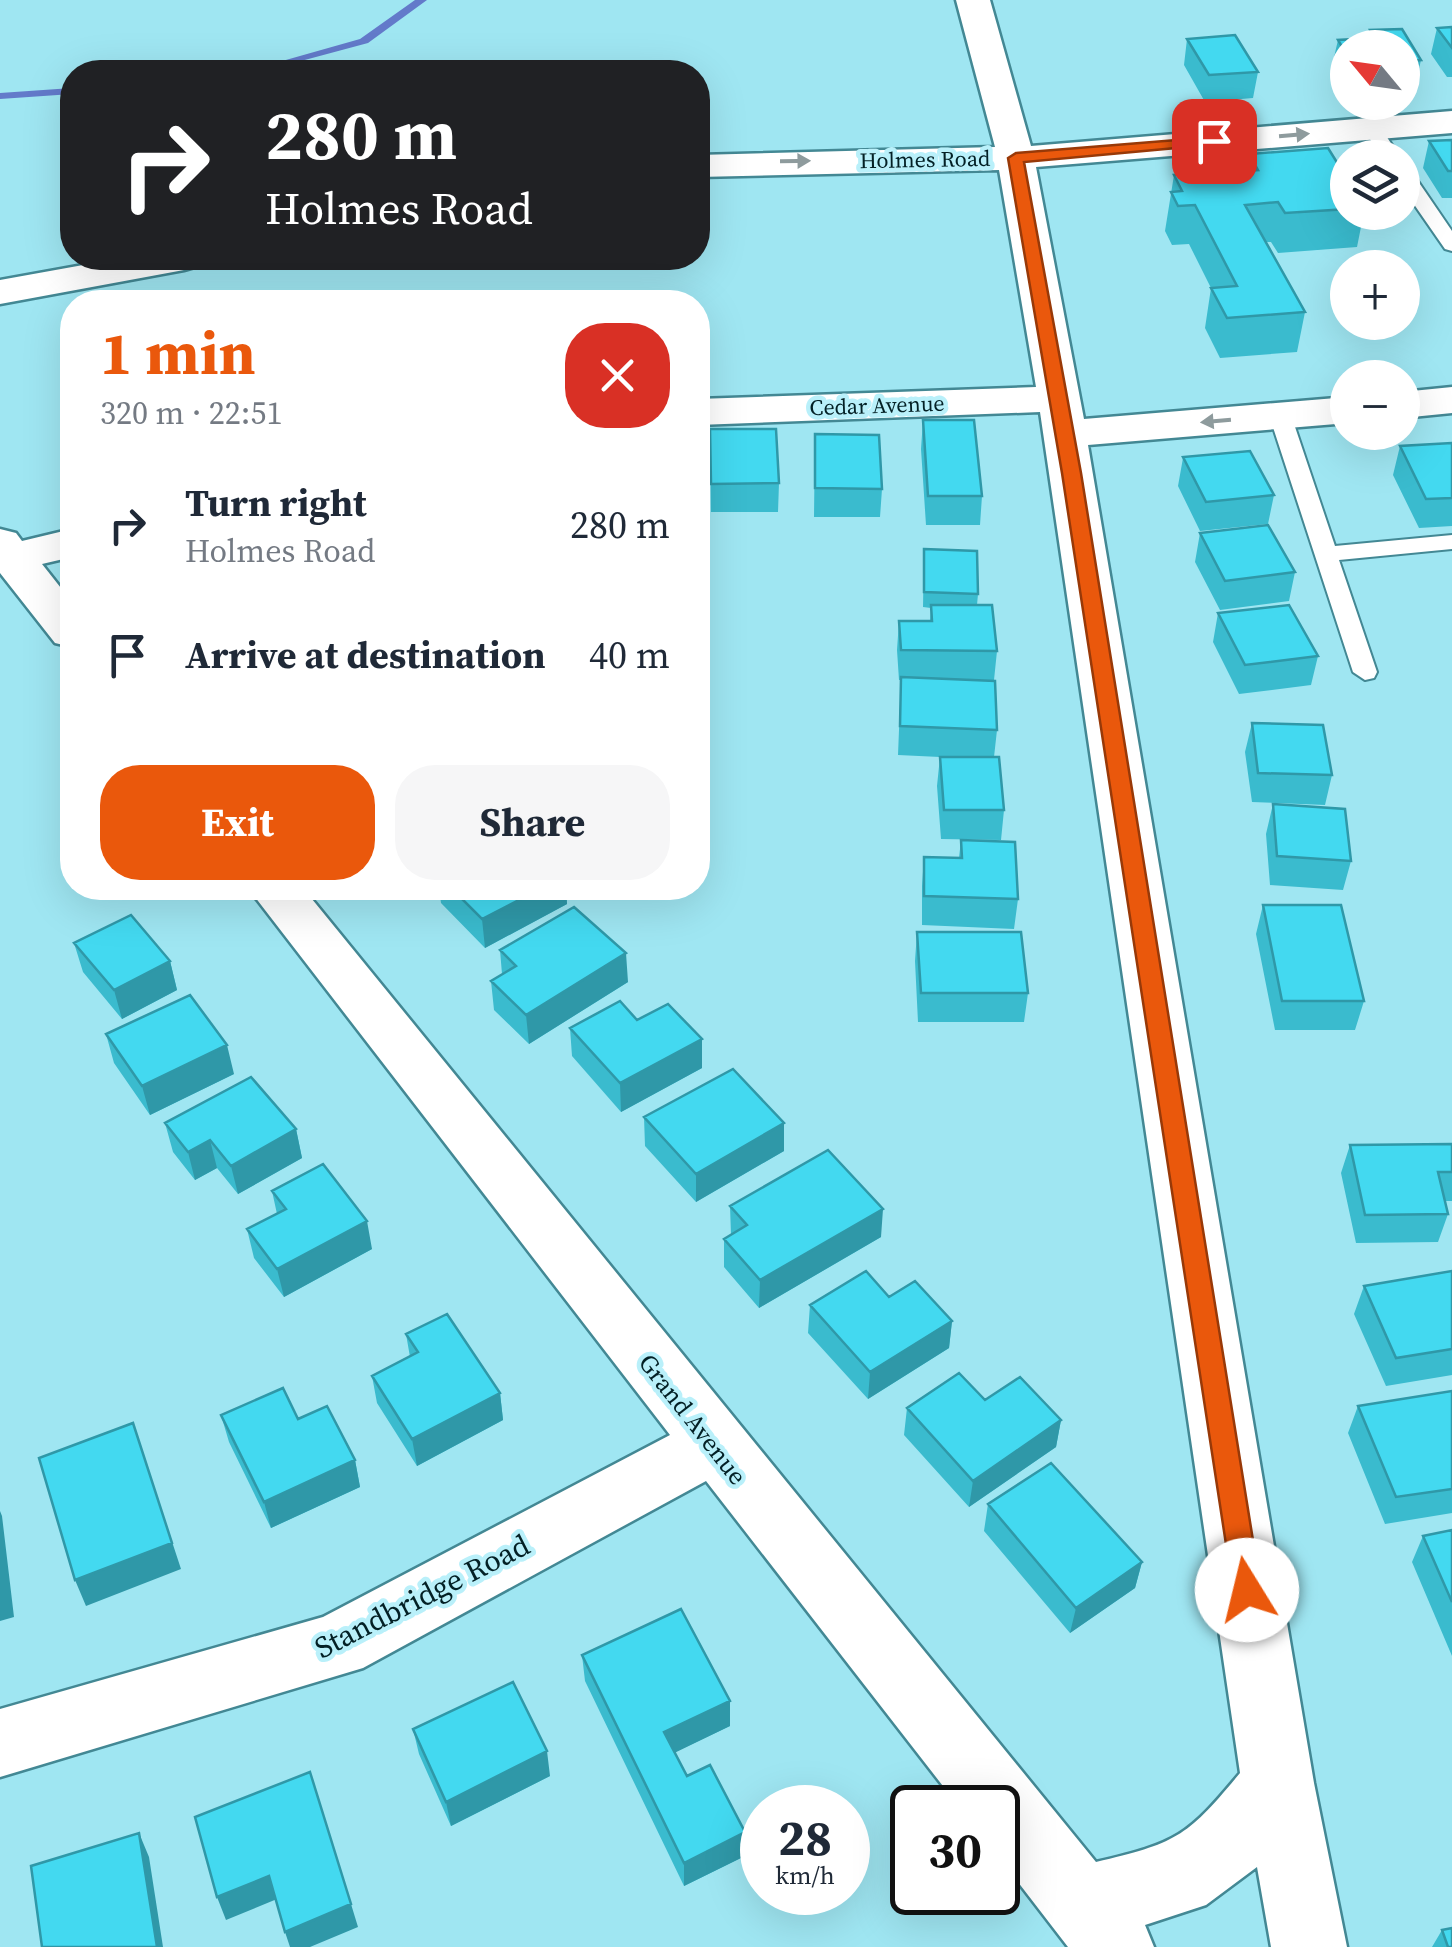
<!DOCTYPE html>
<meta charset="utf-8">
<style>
:root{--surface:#fff;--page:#f6f6f7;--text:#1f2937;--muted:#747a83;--accent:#ea580c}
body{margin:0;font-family:"Source Serif 4",serif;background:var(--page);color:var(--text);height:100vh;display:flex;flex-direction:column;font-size:38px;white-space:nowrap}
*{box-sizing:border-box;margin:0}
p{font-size:32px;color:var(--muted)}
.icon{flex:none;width:55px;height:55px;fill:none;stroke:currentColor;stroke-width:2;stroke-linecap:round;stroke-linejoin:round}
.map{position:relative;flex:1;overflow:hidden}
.sheet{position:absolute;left:60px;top:290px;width:650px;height:610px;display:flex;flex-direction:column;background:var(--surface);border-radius:40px;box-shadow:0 10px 40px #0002}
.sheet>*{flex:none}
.hud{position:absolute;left:60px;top:60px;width:650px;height:210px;border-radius:40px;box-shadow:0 10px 40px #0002;background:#202124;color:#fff;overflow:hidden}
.needle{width:65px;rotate:299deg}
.tools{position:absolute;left:1330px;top:30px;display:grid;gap:20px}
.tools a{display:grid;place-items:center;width:90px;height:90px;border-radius:50%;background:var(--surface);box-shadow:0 10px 40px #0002;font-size:50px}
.speed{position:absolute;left:740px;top:1785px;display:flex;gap:20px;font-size:50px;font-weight:700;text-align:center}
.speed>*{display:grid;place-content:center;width:130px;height:130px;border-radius:50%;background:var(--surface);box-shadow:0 10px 40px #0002;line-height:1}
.speed small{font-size:25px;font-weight:400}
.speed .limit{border:5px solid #111;border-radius:15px;background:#fff;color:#111}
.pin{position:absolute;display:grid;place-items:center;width:85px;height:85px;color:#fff;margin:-42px;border-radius:20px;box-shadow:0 5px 15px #0006}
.me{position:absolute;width:110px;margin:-55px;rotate:351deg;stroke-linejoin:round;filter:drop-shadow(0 0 8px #0008)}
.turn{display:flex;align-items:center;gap:35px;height:210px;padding:0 40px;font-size:45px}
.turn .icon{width:130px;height:130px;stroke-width:2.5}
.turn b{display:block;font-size:70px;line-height:85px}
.round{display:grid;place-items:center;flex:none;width:105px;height:105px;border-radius:40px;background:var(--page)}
.head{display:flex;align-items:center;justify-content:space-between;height:170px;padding:0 40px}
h1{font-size:60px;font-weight:700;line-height:75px;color:var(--accent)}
.button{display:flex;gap:20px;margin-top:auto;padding:20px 40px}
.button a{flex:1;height:115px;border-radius:40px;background:var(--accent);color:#fff;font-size:40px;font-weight:700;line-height:115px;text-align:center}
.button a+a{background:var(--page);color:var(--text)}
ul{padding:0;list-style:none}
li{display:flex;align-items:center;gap:30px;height:130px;padding:0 40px}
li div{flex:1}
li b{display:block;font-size:38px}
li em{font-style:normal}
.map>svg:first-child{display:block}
</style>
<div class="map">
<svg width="1452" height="1947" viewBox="0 0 1452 1947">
<rect width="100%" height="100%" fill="#9fe6f2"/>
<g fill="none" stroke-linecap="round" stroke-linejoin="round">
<path fill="#637aca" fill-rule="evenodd" d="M415,0H427L368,43L260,72H243L360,39Z
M72,88V94L0,99V93Z"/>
<g stroke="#438894" stroke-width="4">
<path id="lane" d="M1372,123L1378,124L1401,158H1382L1363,128Z
M1402,166L1409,168L1452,231V251L1445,249L1402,187Z
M1280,409L1291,415L1335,546L1452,535V549L1339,560L1377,672L1374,678L1365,680L1353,672L1269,415Z"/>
</g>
<g stroke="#438894" stroke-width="5">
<path id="street" d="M956,0H990L1031,146L1452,111V133L1036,167L1084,419L1348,397V423L1088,445L1314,1783L1347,1947H1271L1257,1867L1206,1905L1145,1925L1154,1947H1068L998,1856V1808H960L706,1481L363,1668L0,1777V1709L323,1617L670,1435L248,888H303L1096,1862C1177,1843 1187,1837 1240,1773L1040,412L698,425V399L1036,387L999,170L698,177V155L995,147Z
M122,258H204L198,266L184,270L0,304V280Z
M1452,387V413L1402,418V392Z
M0,529L16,533L22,541L72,529V557L42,564L72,602V647L55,643L0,573Z"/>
</g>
<use href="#lane" fill="#fff" fill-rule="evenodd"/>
<use href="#street" fill="#fff" fill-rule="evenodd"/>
</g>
<path fill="#3abbce" d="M1452,27V77H1447L1431,54L1437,28Z
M1402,29L1421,60L1415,86L1402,87V48H1348V89H1345L1332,66L1338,40L1368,39L1370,30Z
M1187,39L1258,72L1253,98L1205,102L1184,65Z
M1452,140V198H1442L1423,168L1429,141Z
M1249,154L1348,180V212H1364L1357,247L1278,253L1271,242H1266L1305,312L1297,352L1220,358L1205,328L1211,288L1189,244L1172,245L1165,231L1174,175L1246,170Z
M923,420L982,496L980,525H926L921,449Z
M710,429L779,483L778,512H711Z
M815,434L882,489L880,517H814Z
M1452,443V526L1419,528L1393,475L1400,446Z
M1183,458L1274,495L1268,524L1200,531L1178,486Z
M1200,533L1295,572L1289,601L1220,610L1195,562Z
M924,549L978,594L977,605L997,651L994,680H968L997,730L994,757L1004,810L1001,840L941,839L937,786L940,757L898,755L901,680H899L897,650L899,621H930L931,608L923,607Z
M1218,613L1318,656L1311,685L1239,694L1213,642Z
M1252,723L1332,775L1325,805L1252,802L1245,752Z
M1273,804L1351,861L1343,890L1270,885L1266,834Z
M961,840L1018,899L1014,929L922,925V886L924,857L959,858Z
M439,888H566L567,904L485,948L441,903Z
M1263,905L1364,1001L1355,1030H1275L1256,934Z
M917,932L1028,993L1024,1022H918L915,961Z
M74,943L170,961L177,990L122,1019L83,972Z
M500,950L628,982L529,1044L494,1010L491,981L502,974Z
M637,1020L702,1039V1068L621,1112L572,1056L570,1028Z
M106,1034L234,1074L150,1115L114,1063Z
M644,1117L784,1123V1151L696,1202L645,1146Z
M165,1123L296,1129L302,1158L238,1194L217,1168L195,1180L173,1152Z
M1452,1144V1201H1445L1448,1214L1438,1242L1356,1243L1341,1173L1350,1145Z
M272,1191L372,1249L284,1297L254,1258L247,1229L277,1214Z
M730,1206L881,1237L759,1308L724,1267V1239L731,1235Z
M1452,1271V1375L1386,1386L1354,1314L1364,1286Z
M889,1297L952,1321L949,1348L868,1399L808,1333L810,1305Z
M406,1334L500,1393L503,1420L417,1466L377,1403L372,1376L410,1357Z
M1452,1391V1513L1385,1524L1348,1433L1358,1406Z
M985,1400L1061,1420L1056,1447L969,1507L904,1435L907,1408Z
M221,1415L355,1460L360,1487L271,1528L229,1442Z
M988,1504L1142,1562L1135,1588L1070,1633L984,1531Z
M1452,1530V1656L1412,1562L1423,1536Z
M582,1655L730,1701V1726L675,1752L687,1776L745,1832V1856L684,1886L585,1681Z
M413,1729L550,1776L451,1826L419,1754Z
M1442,1930L1452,1947H1432Z"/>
<path fill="#2f98a8" d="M542,888H566L567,904L485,948L482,919Z
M626,953L628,982L529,1044L526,1015Z
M170,961L177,990L122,1019L114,990Z
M702,1039V1068L621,1112L620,1083Z
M227,1045L234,1074L150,1115L142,1086Z
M784,1123V1151L696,1202V1174Z
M296,1129L302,1158L238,1194L231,1166Z
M210,1140L217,1168L195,1180L188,1152Z
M883,1209L881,1237L759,1308L760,1280Z
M367,1221L372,1249L284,1297L277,1269Z
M952,1321L949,1348L868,1399L870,1372Z
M500,1393L503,1420L417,1466L412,1439Z
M1061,1420L1056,1447L969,1507L973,1481Z
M133,1423L181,1569L86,1606L75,1580Z
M355,1460L360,1487L271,1528L264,1502Z
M0,1511L2,1516L14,1617L0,1621Z
M1142,1562L1135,1588L1070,1633L1076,1608Z
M730,1701V1726L666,1757L664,1732Z
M547,1751L550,1776L451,1826L446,1802Z
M745,1832V1856L684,1886V1863Z
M139,1833L149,1857L163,1947H156Z
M269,1876L277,1899L226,1920L217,1897Z
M351,1904L358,1927L310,1947H290L285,1932Z"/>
<path fill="#43d9f0" stroke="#2f98a8" stroke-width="2.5" d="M1452,27V48L1437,28Z
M1402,29L1421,60L1402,61V48H1348V57L1338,40L1374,38L1370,30Z
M1235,35L1258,72L1209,75L1187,39Z
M1452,140V171H1448L1429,141Z
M1328,148L1348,180V209L1285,213L1278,202L1245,205L1305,312L1227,318L1211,288L1237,286L1195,205L1178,206L1171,192L1182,191L1174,175L1258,170L1249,154Z
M923,420H974L982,496H928Z
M710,429H776L779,483L711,484Z
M815,434L879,435L882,489L815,488Z
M1452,443V498L1426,499L1400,446Z
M1250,451L1274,495L1206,502L1183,457Z
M1268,525L1295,572L1225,581L1200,533Z
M924,549L977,551L978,594L924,592Z
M931,605H992L997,651L901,650L899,621H932Z
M1289,605L1318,656L1245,665L1218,613Z
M901,677L995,681L997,730L900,726Z
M1252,723L1323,725L1332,775L1258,773Z
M940,757H999L1004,810H944Z
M1273,804L1345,809L1351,861L1277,856Z
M961,840L1015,842L1018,899L924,896V857L962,858Z
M451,888H542L482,919Z
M1263,905H1341L1364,1001H1282Z
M574,907L626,953L526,1015L491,981L516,966L500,950Z
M131,915L170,961L114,990L74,943Z
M917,932H1021L1028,993H921Z
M190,995L227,1045L142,1086L106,1034Z
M620,1001L637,1020L668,1004L702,1039L620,1083L570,1028Z
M733,1069L784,1123L696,1174L644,1117Z
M251,1077L296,1129L231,1166L210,1140L188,1152L165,1123Z
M1452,1144V1172H1438L1448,1214L1365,1215L1350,1145Z
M828,1150L883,1209L760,1280L724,1239L747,1225L730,1206Z
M323,1164L367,1221L277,1269L247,1229L286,1209L272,1191Z
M866,1271L889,1297L915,1281L952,1321L870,1372L810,1305Z
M1452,1271V1349L1396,1358L1364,1286Z
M447,1314L500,1393L412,1439L372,1376L418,1352L406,1334Z
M959,1373L985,1400L1020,1377L1061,1420L973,1481L907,1408Z
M283,1388L298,1419L327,1406L355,1460L264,1502L221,1415Z
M1452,1391V1489L1396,1497L1358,1406Z
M133,1423L172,1543L75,1580L39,1458Z
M1051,1463L1142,1562L1076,1608L988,1504Z
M1452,1530V1602L1423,1536Z
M681,1609L730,1701L664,1732L687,1776L710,1765L745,1832L684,1863L582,1655Z
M513,1682L547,1751L446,1802L413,1729Z
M310,1772L351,1904L285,1932L269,1876L217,1897L195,1817Z
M139,1833L157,1947H42L31,1866Z
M1452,1928V1947H1448L1442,1930Z"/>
<defs><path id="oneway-solid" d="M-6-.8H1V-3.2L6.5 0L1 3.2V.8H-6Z" transform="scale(2.5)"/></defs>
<g fill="#8e9b9d">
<use href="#oneway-solid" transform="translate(1294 135) rotate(-5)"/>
<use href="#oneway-solid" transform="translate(795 161) rotate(-1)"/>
<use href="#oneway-solid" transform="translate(1216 421) rotate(175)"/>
</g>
<path fill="#ea580c" stroke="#983908" stroke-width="2.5" d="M1214,137L1219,138V144L1024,162L1081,473L1261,1590L1257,1599L1247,1603L1237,1599L1233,1590L1062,473L1008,158L1016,153Z"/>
<g text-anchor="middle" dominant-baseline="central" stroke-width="9" stroke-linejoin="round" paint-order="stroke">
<g font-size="22" fill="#032025" stroke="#b9f0fa">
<text transform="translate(925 159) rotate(-1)">Holmes Road</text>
<text transform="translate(877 405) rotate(-2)">Cedar Avenue</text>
</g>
<g font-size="25" fill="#032025" stroke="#b9f0fa">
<text transform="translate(693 1419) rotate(52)">Grand Avenue</text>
</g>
<g font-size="30" fill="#032025" stroke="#b9f0fa">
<text transform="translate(422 1596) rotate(-27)">Standbridge Road</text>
</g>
</g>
</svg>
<div class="tools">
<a><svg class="needle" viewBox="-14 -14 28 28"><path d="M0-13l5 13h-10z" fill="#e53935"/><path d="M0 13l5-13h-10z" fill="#747a83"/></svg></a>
<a><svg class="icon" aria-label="layers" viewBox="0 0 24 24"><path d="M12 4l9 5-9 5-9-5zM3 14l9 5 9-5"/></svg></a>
<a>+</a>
<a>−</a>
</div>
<div class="speed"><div>28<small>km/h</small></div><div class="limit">30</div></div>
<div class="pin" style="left:1214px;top:141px;background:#d93025"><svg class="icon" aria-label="arrive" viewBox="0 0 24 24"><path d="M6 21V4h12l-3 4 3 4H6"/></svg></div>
<svg class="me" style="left:1247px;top:1590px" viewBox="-20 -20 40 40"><circle r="19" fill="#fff"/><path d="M0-13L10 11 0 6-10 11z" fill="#ea580c"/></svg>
<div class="hud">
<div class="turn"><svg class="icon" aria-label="right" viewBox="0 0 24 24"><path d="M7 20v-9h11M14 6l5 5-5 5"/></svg><div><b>280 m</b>Holmes Road</div></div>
</div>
<section class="sheet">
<div class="head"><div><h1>1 min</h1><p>320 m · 22:51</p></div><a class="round" style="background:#d93025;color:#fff"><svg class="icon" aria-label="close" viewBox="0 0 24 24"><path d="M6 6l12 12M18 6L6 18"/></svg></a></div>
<ul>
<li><svg class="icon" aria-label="right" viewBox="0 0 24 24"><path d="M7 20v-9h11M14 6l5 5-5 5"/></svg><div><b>Turn right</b><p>Holmes Road</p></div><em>280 m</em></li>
<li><svg class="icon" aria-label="arrive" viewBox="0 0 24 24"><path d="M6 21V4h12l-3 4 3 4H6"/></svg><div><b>Arrive at destination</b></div><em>40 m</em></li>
</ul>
<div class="button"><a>Exit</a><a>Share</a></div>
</section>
</div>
